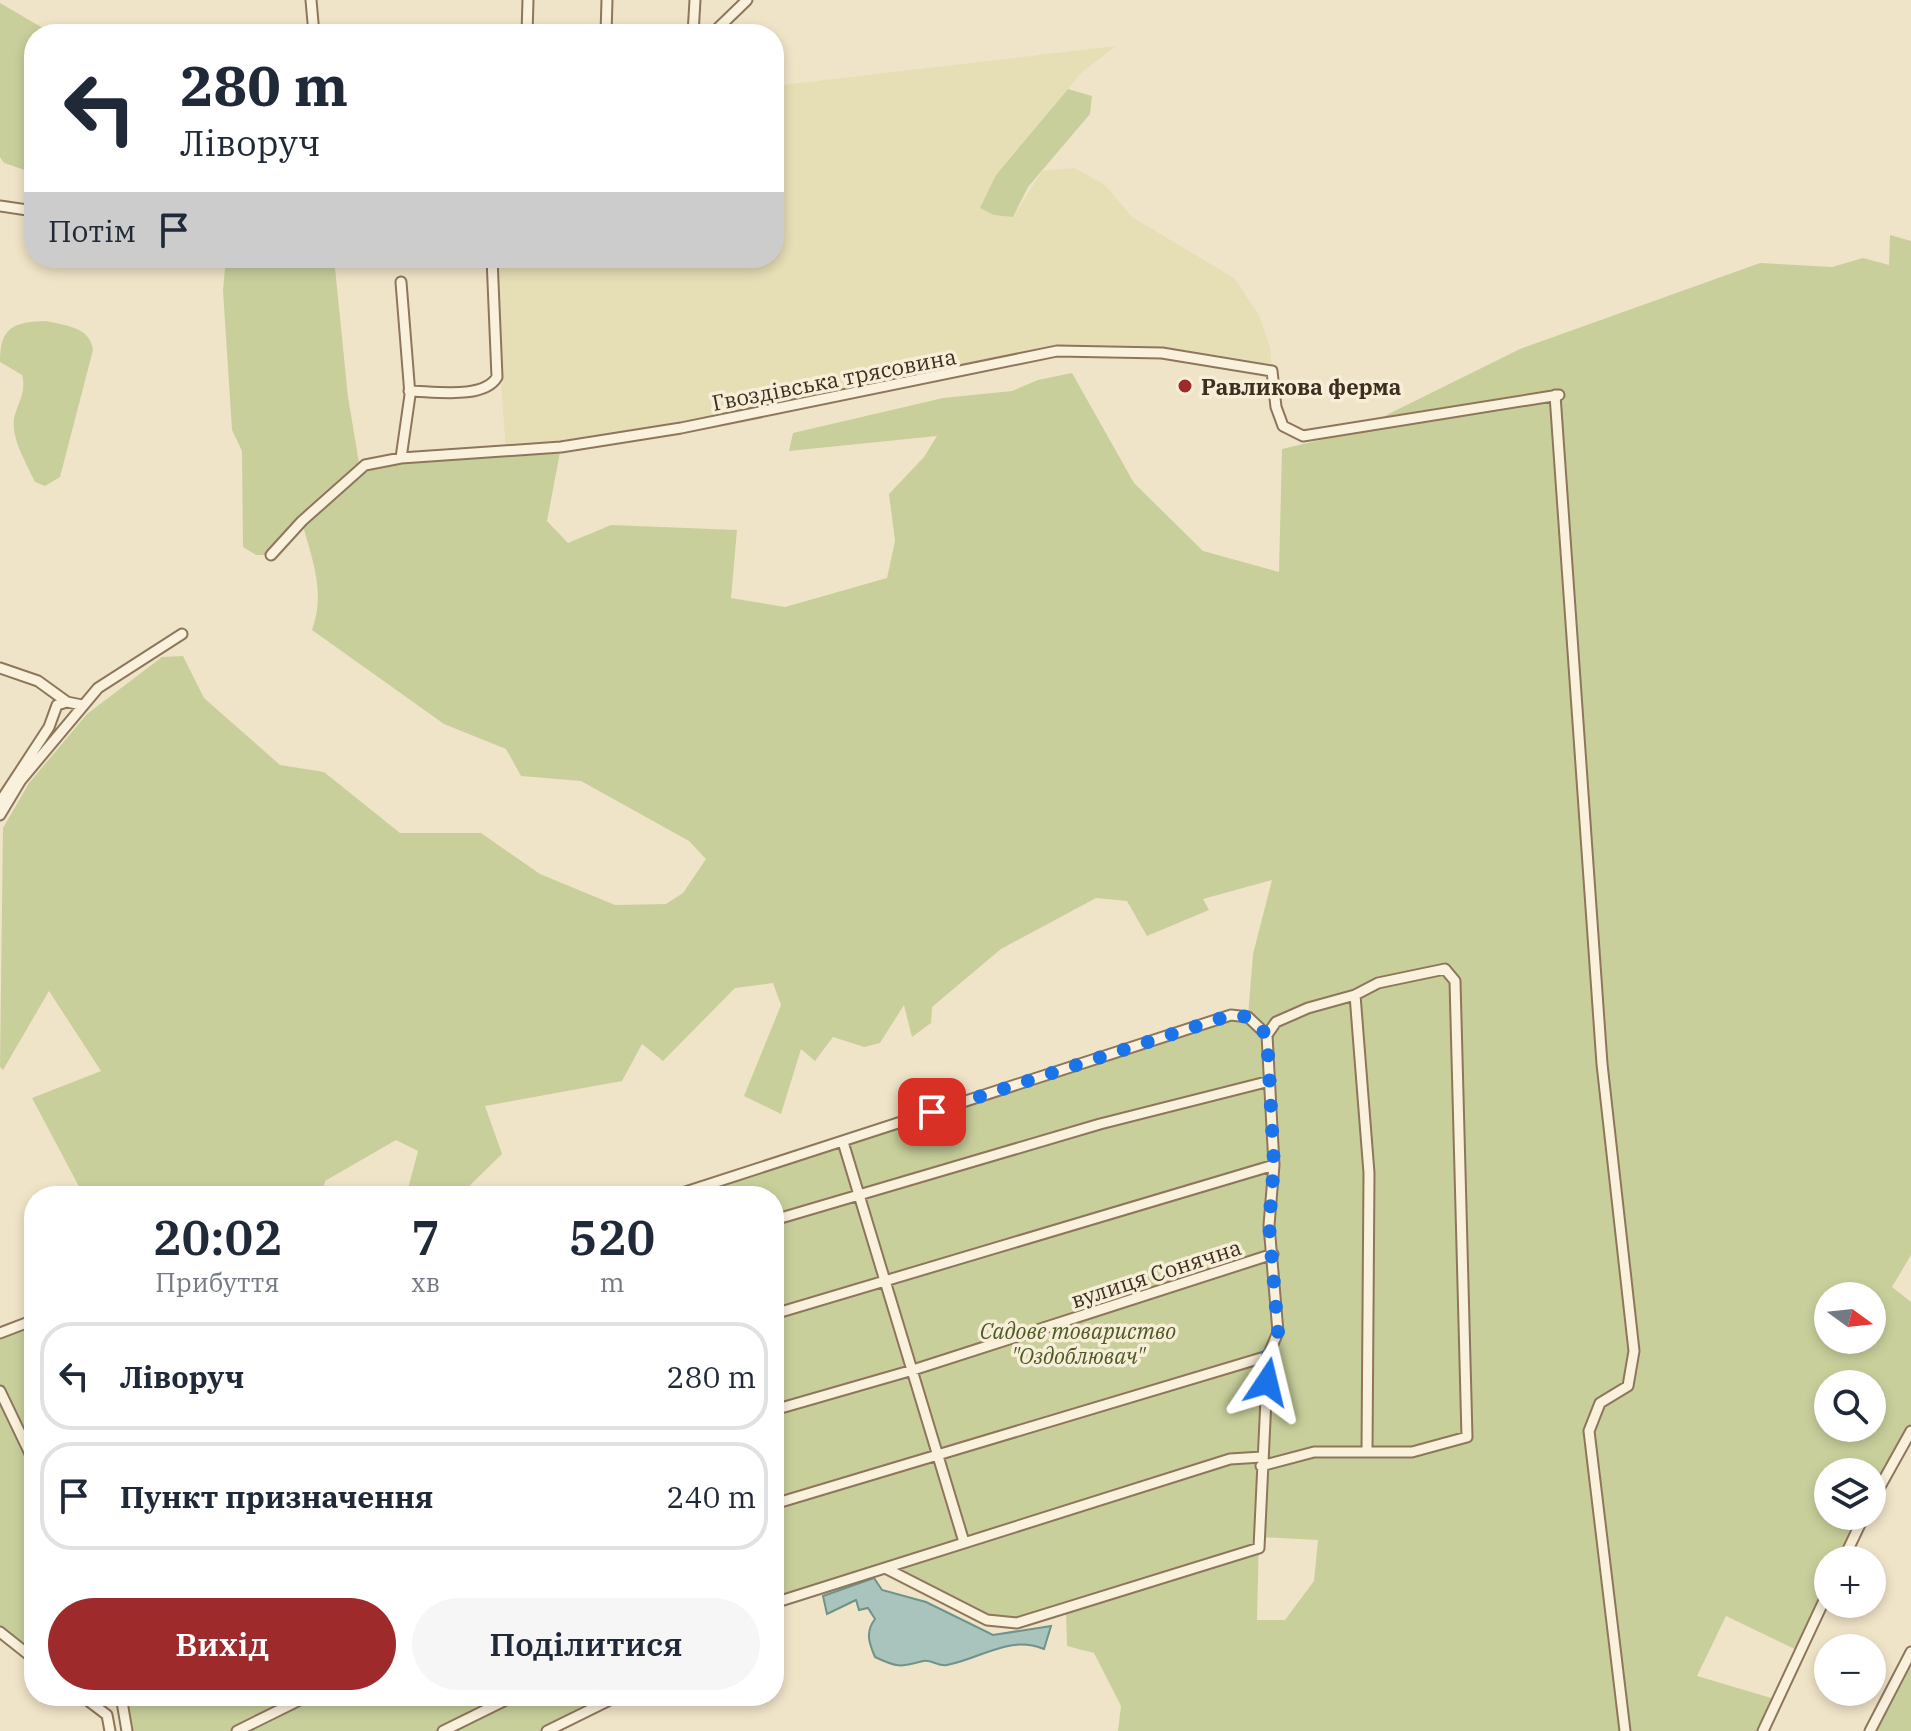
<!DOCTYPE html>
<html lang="uk">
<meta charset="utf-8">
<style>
:root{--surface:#fff;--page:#f6f6f7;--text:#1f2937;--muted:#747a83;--line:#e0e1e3;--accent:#9e2a2b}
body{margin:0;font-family:"IBM Plex Serif",serif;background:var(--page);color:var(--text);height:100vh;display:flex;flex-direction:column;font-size:30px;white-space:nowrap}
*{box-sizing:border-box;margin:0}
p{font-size:26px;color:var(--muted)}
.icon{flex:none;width:44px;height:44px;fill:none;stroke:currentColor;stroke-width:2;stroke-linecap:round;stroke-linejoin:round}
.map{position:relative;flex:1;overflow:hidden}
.details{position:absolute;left:24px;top:1186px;width:760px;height:520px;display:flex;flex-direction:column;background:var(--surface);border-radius:32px;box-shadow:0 4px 12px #0003}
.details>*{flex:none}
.hud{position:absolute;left:24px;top:24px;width:760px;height:244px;border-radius:32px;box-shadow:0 4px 12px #0003;background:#fff;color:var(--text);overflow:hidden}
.needle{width:52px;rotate:105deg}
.tools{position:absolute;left:1814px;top:1282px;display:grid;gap:16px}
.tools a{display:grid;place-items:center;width:72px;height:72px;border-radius:50%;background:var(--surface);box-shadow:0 4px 12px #0003;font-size:40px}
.pin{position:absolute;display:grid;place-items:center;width:68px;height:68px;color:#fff;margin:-34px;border-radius:16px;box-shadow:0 4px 12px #0006}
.me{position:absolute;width:88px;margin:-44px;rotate:10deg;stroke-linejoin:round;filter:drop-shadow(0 0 6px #0008)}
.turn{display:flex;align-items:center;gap:28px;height:168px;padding:0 24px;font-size:36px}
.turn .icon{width:104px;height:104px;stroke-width:2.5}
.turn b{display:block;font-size:56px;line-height:68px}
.then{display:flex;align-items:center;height:76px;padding:0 24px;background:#0003;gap:16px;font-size:30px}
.eta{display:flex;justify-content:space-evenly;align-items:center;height:136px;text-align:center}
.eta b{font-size:48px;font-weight:600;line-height:56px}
.primary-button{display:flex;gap:16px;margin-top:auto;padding:16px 24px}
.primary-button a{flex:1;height:92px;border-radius:48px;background:var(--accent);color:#fff;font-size:32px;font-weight:600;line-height:92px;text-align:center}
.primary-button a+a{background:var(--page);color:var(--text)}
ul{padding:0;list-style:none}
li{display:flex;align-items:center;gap:24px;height:108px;margin:0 16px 12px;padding:0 8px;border:4px solid var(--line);border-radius:32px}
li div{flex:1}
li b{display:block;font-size:30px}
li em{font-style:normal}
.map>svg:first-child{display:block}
</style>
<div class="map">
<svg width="1911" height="1731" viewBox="0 0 1911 1731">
<rect width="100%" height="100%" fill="#f0e4c8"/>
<path fill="#e6deb5" d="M1116,46L1082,72L996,175L1013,217L1042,171L1074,168L1105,185L1132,217L1234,278L1259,315L1270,348L1272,371L1177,355L1057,351L681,428L506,451L492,258H774V86Z"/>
<path fill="#c9cf9b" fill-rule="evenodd" d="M0,3L53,34H34V173L4,163L0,157Z
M1068,89L1092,96L1090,114L1028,187L1013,217L994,215L980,208L996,175Z
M1890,235L1911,241V1255L1892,1287L1911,1302V1431L1872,1501V1472H1828V1516H1864L1843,1560H1828V1592L1801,1652L1726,1616L1697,1676L1778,1700L1763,1731H1118L1121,1706L1094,1653L1067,1646L1066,1607L1017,1623L987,1620L885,1568L774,1603V1196H673L1231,1015L1248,1016L1253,954L1272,880L1203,899L1209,910L1147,936L1127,901L1096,898L1001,949L932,1007L931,1023L912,1037L904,1005L880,1043L864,1047L833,1037L815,1061L801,1049L781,1114L744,1096L781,1005L773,983L735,988L663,1061L642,1044L622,1081L485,1106L502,1154L459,1196H406L418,1151L396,1140L325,1181L322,1196H84L32,1098L101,1071L49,991L3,1070L0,1067L3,828L29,783L87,714L162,657L183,656L204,698L280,765L324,772L400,833H481L540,874L615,905L666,904L683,893L706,859L689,841L581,781L521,776L506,749L444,724L312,630C326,592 312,560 302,522L271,555H256L243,547L242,451L232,430L223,290L226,258H334L348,397L360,469L365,465L561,447L547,521L568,543L611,525L737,530L731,598L785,607L887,578L895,541L889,494L924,457L937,436L789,451L793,433L943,398L1012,391L1038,380L1072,373L1134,483L1203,551L1279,572L1282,449L1350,433L1520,349L1760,263L1832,267L1863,258L1889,265ZM1828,1296H1872V1340H1828ZM1828,1384H1872V1428H1828ZM1259,1537L1318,1540L1314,1581L1285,1620H1257Z
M47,321C67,326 90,327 93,350L60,477L45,486L35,482C27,464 11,439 14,419C17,403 27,393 22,375L0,362C0,326 14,322 47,321Z
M34,1320V1659L0,1632V1333Z
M1911,1652V1731H1870Z
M121,1696H600L540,1731H127Z"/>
<path fill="#a9c4bc" stroke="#6f938a" stroke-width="2" d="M874,1578L882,1590L926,1602L993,1635L1051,1626L1044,1649C1008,1635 983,1658 947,1665C939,1667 931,1659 923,1661C900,1667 898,1668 875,1657C869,1643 865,1632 875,1619L868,1608L859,1610L856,1600L827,1614L823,1596Z"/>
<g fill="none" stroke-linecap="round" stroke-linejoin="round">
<g stroke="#8d765c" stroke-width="13">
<path id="minor" d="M311,0L314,34
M527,34L528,0
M606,34L607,0
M693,34L695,0
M712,34L747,0
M0,206L34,211
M409,391C432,391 484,400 497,377L492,258
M1555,395L1602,1064L1634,1351L1628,1386L1600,1403L1589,1431L1625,1731
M401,458L410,395L401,282
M271,555L302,521L365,465L401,458L561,447L681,428L1057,351L1162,353L1272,371L1276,407L1283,426L1303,436L1559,395
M0,668L38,681L67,702
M0,802L49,727L57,705L67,702L82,705
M0,815L21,780L98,688L182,634
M1355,995L1369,1173L1367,1452
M843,1142L964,1542
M673,1196L1231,1015L1248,1017L1267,1035L1274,1165L1269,1225L1278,1332L1268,1356L1259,1548L1017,1623L987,1620L885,1568
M774,1220L1100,1124L1270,1081
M774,1314L1274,1165
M0,1333L34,1320
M0,1391L34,1462
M774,1410L913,1370L1273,1254
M1261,1466L1314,1452H1412L1467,1437L1455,981L1445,969L1378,983L1355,995L1308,1008L1276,1022L1267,1035
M1872,1501L1911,1431
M774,1504L1268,1356
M1843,1560L1864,1516
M774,1603L1230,1459L1262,1457
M0,1632L34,1659
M82,1696L107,1715L110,1731
M121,1696L127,1731
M237,1731L308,1696
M443,1731L514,1696
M547,1731L618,1696
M1763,1731L1828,1592
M1870,1731L1911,1652"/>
</g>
<use href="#minor" stroke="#faf1dc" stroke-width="9"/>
</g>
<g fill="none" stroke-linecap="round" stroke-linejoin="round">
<path stroke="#1a73e8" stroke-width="14" stroke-dasharray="0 25.2" d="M932,1112L1231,1015L1248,1017L1267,1035L1274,1165L1269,1225L1278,1332L1268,1356L1267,1382"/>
</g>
<circle fill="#9e2a2b" stroke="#f7eed8" stroke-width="3" cx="1185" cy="386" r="8"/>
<g text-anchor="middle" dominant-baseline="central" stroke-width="7" stroke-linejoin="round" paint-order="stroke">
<g font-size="22" fill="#3d2e20" stroke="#f7eed8">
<text transform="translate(834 379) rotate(-11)">Гвоздівська трясовина</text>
<text transform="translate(1156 1273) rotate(-18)">вулиця Сонячна</text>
</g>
<g font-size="22" font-weight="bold" fill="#3d2e20" stroke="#f7eed8" text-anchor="start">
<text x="1201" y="386">Равликова ферма</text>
</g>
<g font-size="22" font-style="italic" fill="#4d5a26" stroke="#f7eed8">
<text x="1078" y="1330">Садове товариство<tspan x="1078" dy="25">"Оздоблювач"</tspan></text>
</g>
</g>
</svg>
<div class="tools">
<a><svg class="needle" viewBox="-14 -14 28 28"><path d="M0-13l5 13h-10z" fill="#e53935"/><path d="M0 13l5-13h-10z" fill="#747a83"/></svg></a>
<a><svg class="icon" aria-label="search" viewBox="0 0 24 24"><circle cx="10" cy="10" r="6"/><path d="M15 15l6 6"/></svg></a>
<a><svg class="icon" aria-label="layers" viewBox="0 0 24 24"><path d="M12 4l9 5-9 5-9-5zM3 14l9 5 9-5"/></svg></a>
<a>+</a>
<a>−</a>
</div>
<div class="pin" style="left:932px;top:1112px;background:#d93025"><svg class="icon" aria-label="arrive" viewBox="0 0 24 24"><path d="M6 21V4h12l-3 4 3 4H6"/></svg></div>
<svg class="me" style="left:1267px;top:1382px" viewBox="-20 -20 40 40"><path d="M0-17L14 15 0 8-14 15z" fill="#1a73e8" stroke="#fff" stroke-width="4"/></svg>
<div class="hud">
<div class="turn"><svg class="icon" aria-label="left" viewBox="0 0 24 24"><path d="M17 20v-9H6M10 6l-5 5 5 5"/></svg><div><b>280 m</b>Ліворуч</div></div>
<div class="then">Потім<svg class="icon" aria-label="arrive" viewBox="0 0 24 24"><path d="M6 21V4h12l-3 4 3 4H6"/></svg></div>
</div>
<section class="details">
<div class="eta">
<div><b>20:02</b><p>Прибуття</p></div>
<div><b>7</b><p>хв</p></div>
<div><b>520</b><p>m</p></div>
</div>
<ul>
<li><svg class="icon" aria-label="left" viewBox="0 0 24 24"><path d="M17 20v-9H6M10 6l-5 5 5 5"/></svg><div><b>Ліворуч</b></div><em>280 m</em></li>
<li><svg class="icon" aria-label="arrive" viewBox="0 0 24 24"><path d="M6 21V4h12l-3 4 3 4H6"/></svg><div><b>Пункт призначення</b></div><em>240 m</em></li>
</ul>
<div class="primary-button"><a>Вихід</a><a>Поділитися</a></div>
</section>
</div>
